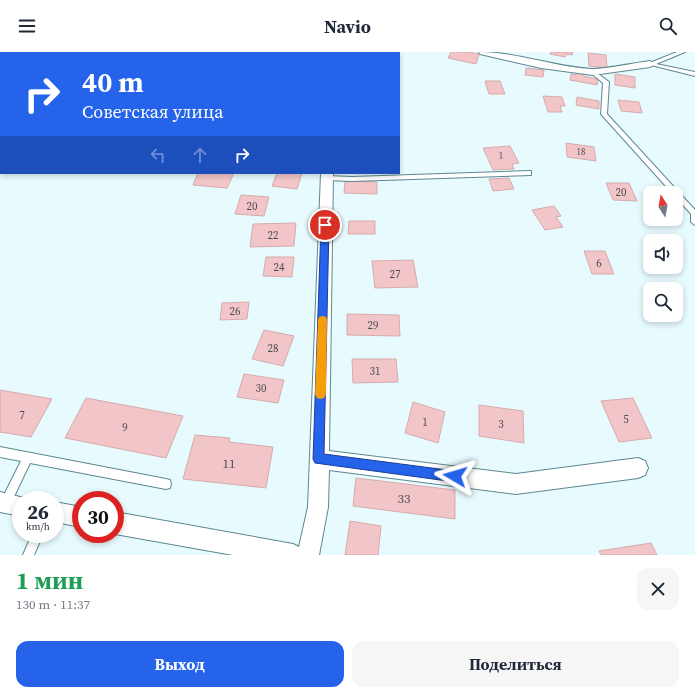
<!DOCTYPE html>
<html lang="ru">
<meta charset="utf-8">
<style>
:root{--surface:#fff;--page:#f6f6f7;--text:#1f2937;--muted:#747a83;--accent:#2563eb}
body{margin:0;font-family:"Source Serif 4",serif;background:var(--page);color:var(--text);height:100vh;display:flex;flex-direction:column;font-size:15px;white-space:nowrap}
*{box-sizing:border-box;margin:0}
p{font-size:13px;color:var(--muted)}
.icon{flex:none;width:22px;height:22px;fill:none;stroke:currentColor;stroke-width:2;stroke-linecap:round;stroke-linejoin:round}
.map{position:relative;height:503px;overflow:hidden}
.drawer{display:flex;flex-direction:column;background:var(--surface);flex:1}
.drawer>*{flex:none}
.hud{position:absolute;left:0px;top:0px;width:400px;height:122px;box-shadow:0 2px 6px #0003;background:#2563eb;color:#fff;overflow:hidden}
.needle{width:26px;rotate:349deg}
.buttons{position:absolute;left:643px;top:134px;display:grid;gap:8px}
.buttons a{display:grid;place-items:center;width:40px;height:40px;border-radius:8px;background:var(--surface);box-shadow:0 2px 6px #0003;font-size:20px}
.speed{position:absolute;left:12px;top:439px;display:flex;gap:8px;font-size:20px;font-weight:700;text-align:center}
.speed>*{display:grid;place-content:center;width:52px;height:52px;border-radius:50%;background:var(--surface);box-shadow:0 2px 6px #0003;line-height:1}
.speed small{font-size:10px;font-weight:400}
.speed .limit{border:6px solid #d22;background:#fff;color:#111}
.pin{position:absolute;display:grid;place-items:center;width:34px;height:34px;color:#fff;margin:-17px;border:2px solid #fff;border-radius:50%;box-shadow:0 1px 4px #0007}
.me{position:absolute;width:44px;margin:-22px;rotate:277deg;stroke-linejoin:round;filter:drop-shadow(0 0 3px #0008)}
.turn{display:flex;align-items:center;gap:14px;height:84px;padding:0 16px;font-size:18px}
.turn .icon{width:52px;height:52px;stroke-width:2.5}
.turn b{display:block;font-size:28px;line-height:34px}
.lanes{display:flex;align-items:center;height:38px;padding:0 16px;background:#0003;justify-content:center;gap:20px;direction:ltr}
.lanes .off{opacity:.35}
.round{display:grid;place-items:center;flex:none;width:42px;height:42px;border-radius:12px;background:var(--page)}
.overview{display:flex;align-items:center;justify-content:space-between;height:68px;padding:0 16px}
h1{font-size:24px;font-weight:700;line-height:30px;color:#1e9e55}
.primary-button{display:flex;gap:8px;margin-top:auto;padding:8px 16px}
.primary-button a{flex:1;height:46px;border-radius:12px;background:var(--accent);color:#fff;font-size:16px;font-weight:700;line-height:46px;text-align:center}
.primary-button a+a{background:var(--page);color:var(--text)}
header{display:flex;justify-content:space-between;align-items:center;height:52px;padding:0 16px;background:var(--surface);font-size:18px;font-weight:700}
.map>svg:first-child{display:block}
</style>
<header><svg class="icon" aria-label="menu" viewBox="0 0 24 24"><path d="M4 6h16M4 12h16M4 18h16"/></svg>Navio<svg class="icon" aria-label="search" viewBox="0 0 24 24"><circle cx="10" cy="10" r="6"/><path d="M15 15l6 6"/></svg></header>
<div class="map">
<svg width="695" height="503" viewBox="0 0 695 503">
<rect width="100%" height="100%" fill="#e7fafd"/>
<path fill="#f2c6c8" stroke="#d6abad" d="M451,0H469L479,2L476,12L448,6Z
M551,0H573L572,3L567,2L565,5L550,2Z
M588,1L606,3L607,16L589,14Z
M526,16L544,18L543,25L525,23Z
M576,20L583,21V24L598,27L597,33L570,28L571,22L576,23Z
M615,22L635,25V36L615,33Z
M485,29H500L505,42H489Z
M543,44L562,45L565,54H560L562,60H548Z
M577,45L599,49V57L576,53Z
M618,48L639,50L642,61L621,59Z
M566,91L594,95L596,109L567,105Z
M510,94L519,111L512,112L514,117L493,118L483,96Z
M198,121H234L227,136L193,133Z
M277,121H302L297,137L272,134Z
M509,126L514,137L493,139L489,127Z
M345,129L377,130V142L344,141Z
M606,131H629L637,149L613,148Z
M241,143L269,145L264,164L235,162Z
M554,154L561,164L556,165L563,175L545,178L532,158Z
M349,169H375V182H348Z
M296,171L294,194L250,195L253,172Z
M584,199H605L614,222H592Z
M266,205H294L292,225L263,224Z
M413,208L418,235L375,236L372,209Z
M249,250L247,267L220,268L222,251Z
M347,262L399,263L400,284L347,283Z
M264,278L294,284L283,314L252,307Z
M352,307H396L398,330L353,331Z
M244,322L284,328L278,351L237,345Z
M0,338L52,347L31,385L0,380Z
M86,346L183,364L166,406L65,386Z
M633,346L652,386L619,390L601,349Z
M413,350L445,360L438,391L405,381Z
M479,353L523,359L524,391L479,384Z
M195,383L230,386L229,390L273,395L266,436L183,427Z
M356,426L455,438V467L353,454Z
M350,469L381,474L378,503H345Z
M651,491L657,503H601L599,499Z"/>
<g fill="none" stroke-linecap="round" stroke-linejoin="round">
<g stroke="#5c8891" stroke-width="2">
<path id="service" d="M677,0H685L656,12L695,20V24L647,12Z
M593,18L609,30L607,62L695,158V173L691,170V162L676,145V141H672L601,62L603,31L591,21V19Z
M0,65H1V69H0Z
M529,119H531V123L352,129L327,128L324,126L327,124L352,125Z
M0,395L166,427L170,428L171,432L170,436L166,437L30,411L9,455L5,456L1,455L0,451L21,409L0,405Z
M32,482H43L34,503H23Z"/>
</g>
<g stroke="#5c8891" stroke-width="2">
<path id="minor" d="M83,0H100L101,1H84Z
M479,0C517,0 554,15 592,17C608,17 633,11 650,9L655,12L650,15L593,23L541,16L480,2Z
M321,121H333L329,399L516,422L638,406L645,409L648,416L645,423L638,426L516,442L329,418L328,455L319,503H233L115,482V460L293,492L299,495L308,455Z
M0,440L28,447L29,448H21V464L0,460Z
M55,450L81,455V475L55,470Z"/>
</g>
<use href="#service" fill="#fff" fill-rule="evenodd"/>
<use href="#minor" fill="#fff" fill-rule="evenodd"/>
</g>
<path fill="#2563eb" stroke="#184099" d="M325,170L329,173L324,402L455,419L459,420L461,424L459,428L455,430L315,411L313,407L321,173Z"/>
<path fill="#f59e0b" d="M323,264L326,265L327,268L326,342L324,346L320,347L317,346L315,342L318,268L319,265Z"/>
<g text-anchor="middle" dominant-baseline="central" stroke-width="3" stroke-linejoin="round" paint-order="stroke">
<g font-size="9" fill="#4b4d51">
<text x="581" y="100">18</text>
<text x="501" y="104">1</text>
</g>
<g font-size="11" fill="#4b4d51">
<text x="621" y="140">20</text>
<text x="252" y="154">20</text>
<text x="273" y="183">22</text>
<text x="599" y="211">6</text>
<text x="279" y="215">24</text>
<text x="395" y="222">27</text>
<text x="235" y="259">26</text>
<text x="373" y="273">29</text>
<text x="273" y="296">28</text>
<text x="375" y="319">31</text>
<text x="261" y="336">30</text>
<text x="22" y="363">7</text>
<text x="626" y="367">5</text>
<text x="425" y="370">1</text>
<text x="501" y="372">3</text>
<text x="125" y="375">9</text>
</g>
<g font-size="13" fill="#4b4d51">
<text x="229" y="411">11</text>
<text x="404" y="446">33</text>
</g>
</g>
</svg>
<div class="buttons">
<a><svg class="needle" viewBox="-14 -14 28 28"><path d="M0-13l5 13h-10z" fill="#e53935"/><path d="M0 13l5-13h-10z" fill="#747a83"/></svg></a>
<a><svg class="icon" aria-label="sound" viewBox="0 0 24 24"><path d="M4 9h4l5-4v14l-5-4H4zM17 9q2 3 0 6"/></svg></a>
<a><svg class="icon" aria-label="search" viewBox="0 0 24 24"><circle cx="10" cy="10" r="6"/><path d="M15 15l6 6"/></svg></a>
</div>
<div class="speed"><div>26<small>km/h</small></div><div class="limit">30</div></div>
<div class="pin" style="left:325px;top:173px;background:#d93025"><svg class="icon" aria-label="arrive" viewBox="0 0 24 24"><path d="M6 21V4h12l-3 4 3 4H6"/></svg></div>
<svg class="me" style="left:455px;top:424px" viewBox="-20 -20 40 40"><path d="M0-17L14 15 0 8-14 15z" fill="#2563eb" stroke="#fff" stroke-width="4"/></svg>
<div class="hud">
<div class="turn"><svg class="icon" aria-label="right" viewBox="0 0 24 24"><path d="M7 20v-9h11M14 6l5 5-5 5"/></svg><div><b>40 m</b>Советская улица</div></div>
<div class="lanes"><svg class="icon off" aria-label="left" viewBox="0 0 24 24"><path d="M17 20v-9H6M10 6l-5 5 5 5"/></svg><svg class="icon off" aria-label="ahead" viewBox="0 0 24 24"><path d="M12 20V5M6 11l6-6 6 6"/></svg><svg class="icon" aria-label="right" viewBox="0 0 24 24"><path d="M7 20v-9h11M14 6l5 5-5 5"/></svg></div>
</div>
</div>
<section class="drawer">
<div class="overview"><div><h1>1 мин</h1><p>130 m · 11:37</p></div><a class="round"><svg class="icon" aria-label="close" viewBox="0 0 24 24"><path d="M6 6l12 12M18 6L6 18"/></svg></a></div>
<div class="primary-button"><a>Выход</a><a>Поделиться</a></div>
</section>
